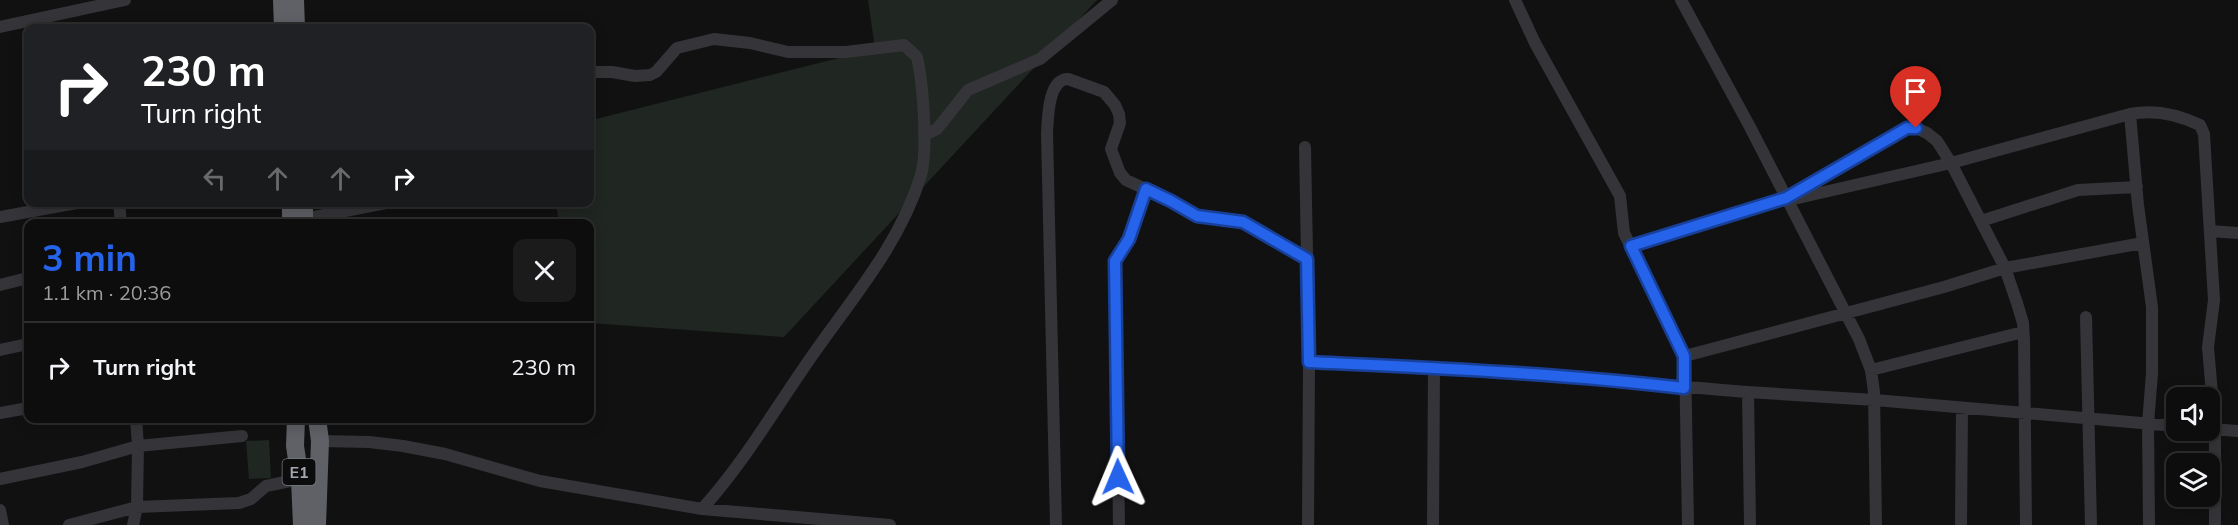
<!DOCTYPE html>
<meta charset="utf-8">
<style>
:root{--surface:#0d0d0e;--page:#1b1b1c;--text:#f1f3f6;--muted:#9a9c9e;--line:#2d2d2e;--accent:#2563eb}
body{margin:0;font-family:Mulish,sans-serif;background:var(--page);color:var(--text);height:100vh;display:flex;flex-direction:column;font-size:22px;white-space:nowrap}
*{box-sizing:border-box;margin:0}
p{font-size:20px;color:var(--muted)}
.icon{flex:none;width:33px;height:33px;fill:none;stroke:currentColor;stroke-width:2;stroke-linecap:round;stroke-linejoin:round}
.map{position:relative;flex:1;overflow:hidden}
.panel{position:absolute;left:24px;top:219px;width:570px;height:204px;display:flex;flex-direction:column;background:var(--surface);border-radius:12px;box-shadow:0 3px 15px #0003,0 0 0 2px var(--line)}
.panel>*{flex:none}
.guide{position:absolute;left:24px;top:24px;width:570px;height:183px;border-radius:12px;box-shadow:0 3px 15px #0003,0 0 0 2px var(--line);background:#202124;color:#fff;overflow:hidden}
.controls{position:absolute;left:2166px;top:387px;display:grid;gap:12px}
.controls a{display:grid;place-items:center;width:54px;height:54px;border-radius:12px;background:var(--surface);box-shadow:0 3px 15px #0003,0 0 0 2px var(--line);font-size:30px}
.pin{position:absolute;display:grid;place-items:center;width:51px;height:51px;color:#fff;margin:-62px -26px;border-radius:50% 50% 50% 0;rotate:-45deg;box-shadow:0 0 6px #0007}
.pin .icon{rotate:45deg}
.me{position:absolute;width:66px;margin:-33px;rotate:359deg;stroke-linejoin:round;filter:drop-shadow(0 0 4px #0008)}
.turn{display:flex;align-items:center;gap:21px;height:126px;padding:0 18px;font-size:27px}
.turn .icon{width:78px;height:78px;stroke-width:2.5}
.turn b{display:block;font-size:42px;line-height:51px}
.lanes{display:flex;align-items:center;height:57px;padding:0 18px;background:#0003;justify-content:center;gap:30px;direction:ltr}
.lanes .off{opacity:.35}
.round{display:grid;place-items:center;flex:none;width:63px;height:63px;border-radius:12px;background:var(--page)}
.head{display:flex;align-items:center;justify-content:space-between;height:102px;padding:0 18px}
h1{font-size:36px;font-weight:700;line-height:45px;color:var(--accent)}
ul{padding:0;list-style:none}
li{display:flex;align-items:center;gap:18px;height:90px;padding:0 18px;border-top:2px solid var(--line)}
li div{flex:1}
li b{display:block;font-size:22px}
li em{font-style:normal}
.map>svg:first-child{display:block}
</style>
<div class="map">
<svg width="2238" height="525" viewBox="0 0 2238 525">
<rect width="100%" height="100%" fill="#111112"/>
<path fill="#202621" d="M868,0H1097L784,337L590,323V224L559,223L556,203L590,202V124L592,120L875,49Z
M269,440L271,478L249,479L246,441Z"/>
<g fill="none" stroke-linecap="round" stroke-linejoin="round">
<path stroke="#353539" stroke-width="12" d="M1515,0L1535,43L1620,196L1624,233L1685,356L1688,525
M1681,0L1750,127L1859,339L1871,370L1874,392L1876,525
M0,27L125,0
M590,72H612L635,76L650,75L656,72L677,48L714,39L750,43L788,52H846L904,45L917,57C923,83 928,151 921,175C898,250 845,306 803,369C770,417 741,466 702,509
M2130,114L2138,205L2152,307V373L2148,424L2149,525
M924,135L937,129L968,90L1040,59L1112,0
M1305,147L1309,362L1308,525
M1786,198H1798L1951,163L2130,114C2155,109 2177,114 2200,125L2204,134L2214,300L2208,347L2215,429V525
M119,202L121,224
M0,217L82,202
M304,219L391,202
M1981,221L2078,190L2137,187
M2210,231L2238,233
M1631,246L1786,198L1907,128H1916L1927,133L1937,141L1951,163L2005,268L2017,303L2023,323L2024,340L2026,525
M0,285L28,278
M2086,317L2091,525
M0,350L28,344
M1685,356L1944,287L2005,268L2143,243
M1309,362C1411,367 1514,371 1616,380C1660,384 1704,389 1748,392
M1871,370L2023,332
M0,413L28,408
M136,418L138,446L137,507L239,503L251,499L266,486L300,479
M2210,429L2238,431
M320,441L369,442L403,446L445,454L540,481L702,509L890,525
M0,479L82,462L138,446L242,436
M0,510L3,525
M69,525L137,507
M133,525L137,507
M1056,525L1047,133C1048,118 1048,79 1068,79L1104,92L1115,105L1119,114L1120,123L1111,149L1120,173L1126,180L1171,201L1197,216L1243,221L1307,259
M1119,525L1115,261L1129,239L1146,189
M1433,525L1434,368
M1750,525L1748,392L1875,400L2176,426
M1961,525L1962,409"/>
<path stroke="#5f6167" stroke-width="18" d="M282,0L283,28
M295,0L296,28
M291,202V224
M304,202V224
M296,418L295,446L300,479L302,525
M317,418L320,441L317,525"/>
</g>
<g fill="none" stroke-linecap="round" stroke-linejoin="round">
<g stroke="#184099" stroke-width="15">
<path id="route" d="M1118,477L1115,261L1129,239L1146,189L1171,201L1197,216L1243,222L1307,259L1309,362C1434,368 1559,373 1684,388V356L1631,246L1786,198L1907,128H1916"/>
</g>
<use href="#route" stroke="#2563eb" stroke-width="10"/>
</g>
<g text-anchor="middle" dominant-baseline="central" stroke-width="4.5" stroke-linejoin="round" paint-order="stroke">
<rect fill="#0c0c0d" stroke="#767880" stroke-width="1.5" x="282.5" y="459" width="33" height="26" rx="4.5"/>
<g font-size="16" font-weight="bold" fill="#a4a7b1">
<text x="299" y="472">E1</text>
</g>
</g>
</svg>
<div class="controls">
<a><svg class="icon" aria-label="sound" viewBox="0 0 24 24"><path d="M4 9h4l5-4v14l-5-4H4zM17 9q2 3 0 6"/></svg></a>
<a><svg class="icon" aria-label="layers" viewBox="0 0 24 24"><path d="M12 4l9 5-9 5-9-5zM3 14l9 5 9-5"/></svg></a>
</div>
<div class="pin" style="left:1916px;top:128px;background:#d93025"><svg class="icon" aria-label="arrive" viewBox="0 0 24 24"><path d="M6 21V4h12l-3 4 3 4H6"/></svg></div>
<svg class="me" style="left:1118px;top:477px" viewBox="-20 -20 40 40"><path d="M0-17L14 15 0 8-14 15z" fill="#2563eb" stroke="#fff" stroke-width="4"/></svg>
<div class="guide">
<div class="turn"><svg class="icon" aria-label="right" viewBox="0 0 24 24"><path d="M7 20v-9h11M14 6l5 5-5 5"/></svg><div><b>230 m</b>Turn right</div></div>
<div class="lanes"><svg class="icon off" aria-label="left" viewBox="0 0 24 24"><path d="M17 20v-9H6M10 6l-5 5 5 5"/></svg><svg class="icon off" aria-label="ahead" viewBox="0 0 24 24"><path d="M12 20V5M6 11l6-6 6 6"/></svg><svg class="icon off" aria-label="ahead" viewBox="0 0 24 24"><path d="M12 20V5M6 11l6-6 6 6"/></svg><svg class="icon" aria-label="right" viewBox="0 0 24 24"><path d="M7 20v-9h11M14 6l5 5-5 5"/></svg></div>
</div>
<section class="panel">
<div class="head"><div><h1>3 min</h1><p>1.1 km · 20:36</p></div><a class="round"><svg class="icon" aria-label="close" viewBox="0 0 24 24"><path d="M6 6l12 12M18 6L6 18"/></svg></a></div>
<ul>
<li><svg class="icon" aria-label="right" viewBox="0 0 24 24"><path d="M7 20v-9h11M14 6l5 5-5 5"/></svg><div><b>Turn right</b></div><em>230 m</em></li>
</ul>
</section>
</div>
